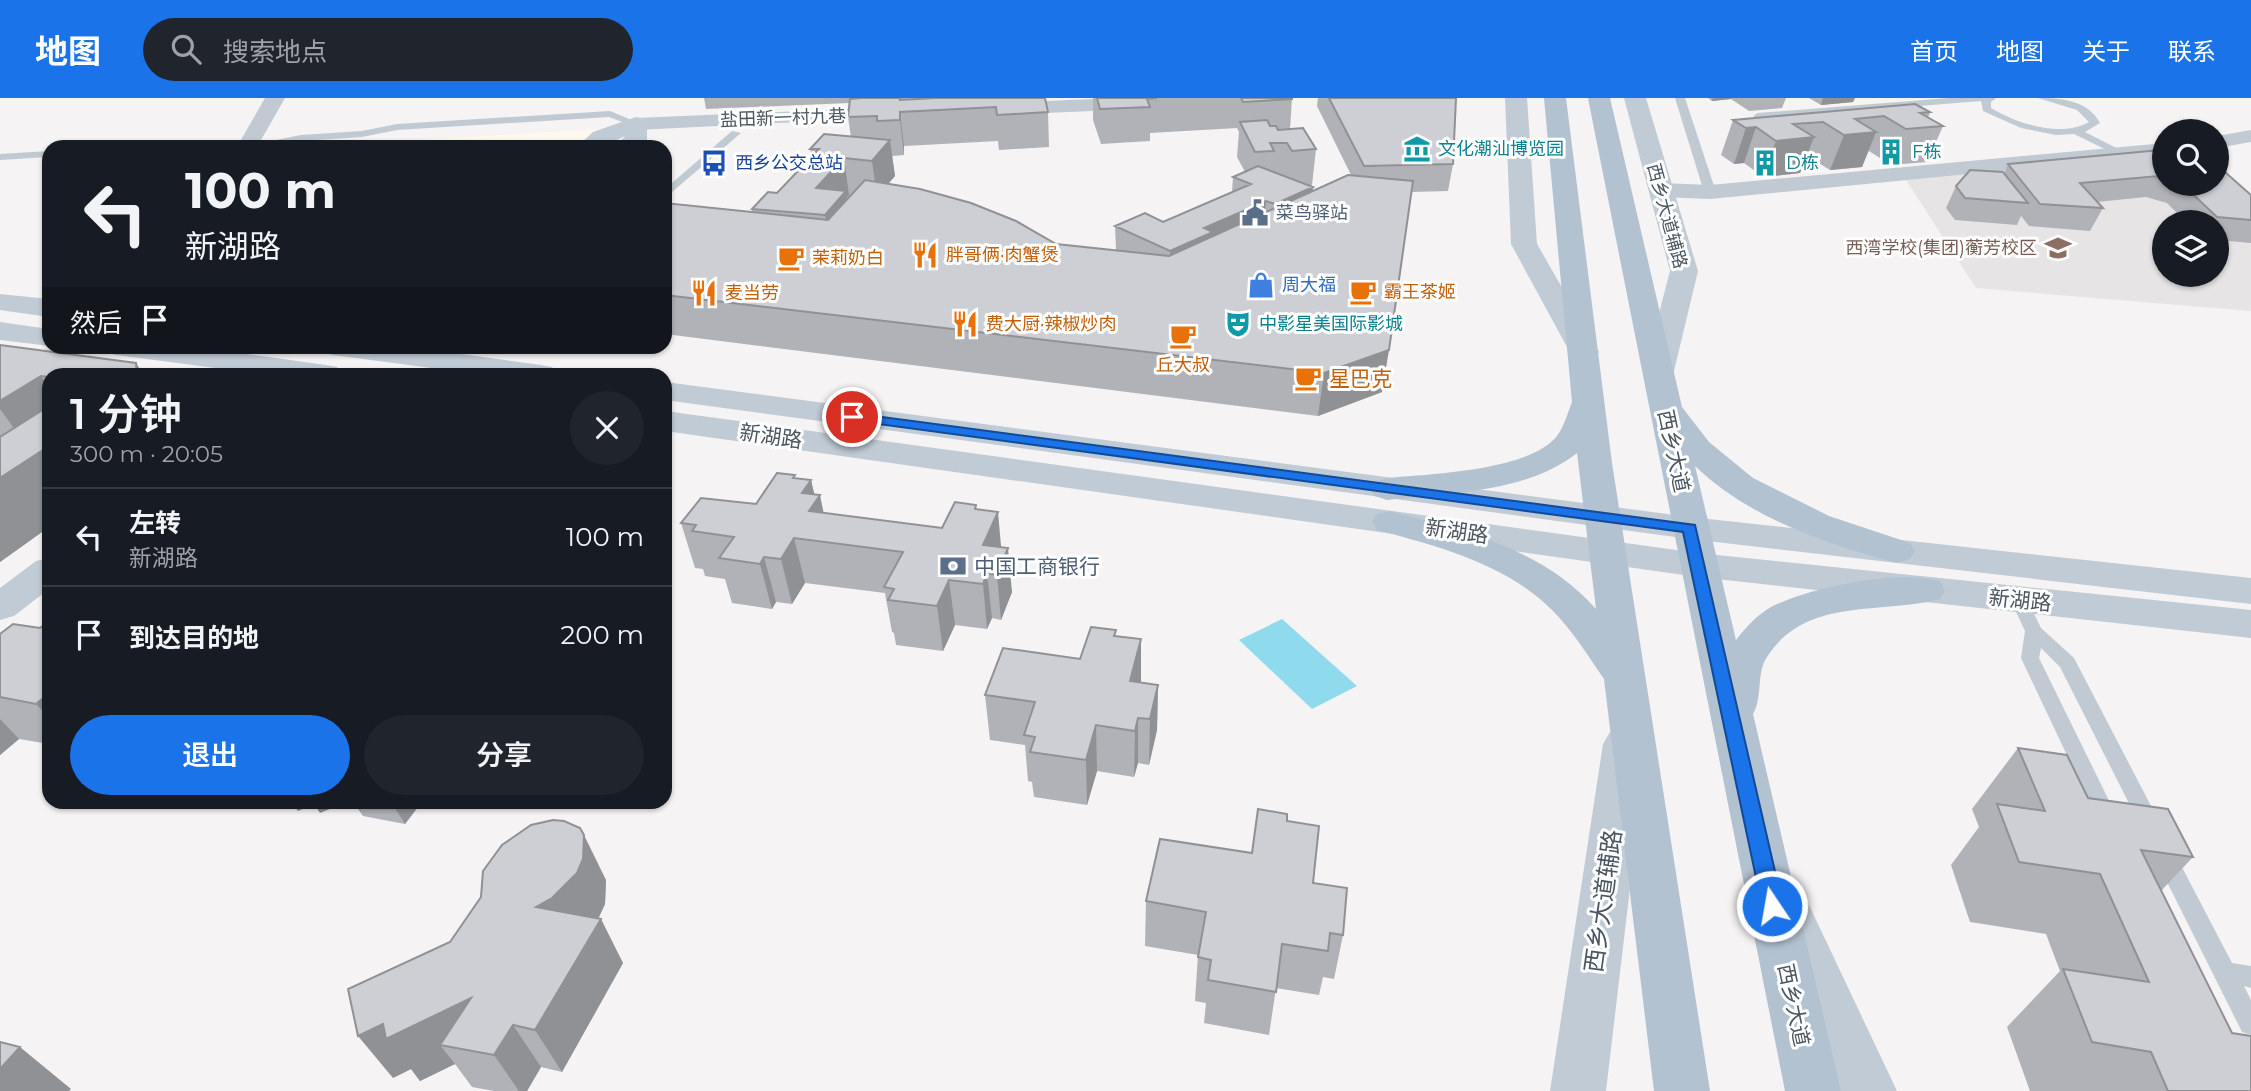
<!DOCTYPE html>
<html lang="zh">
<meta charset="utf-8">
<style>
:root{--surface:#171b24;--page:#20242c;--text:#f1f3f6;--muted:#9ea1a6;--line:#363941;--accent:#1a73e8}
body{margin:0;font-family:Montserrat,"Noto Sans SC",sans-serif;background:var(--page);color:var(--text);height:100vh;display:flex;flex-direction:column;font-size:26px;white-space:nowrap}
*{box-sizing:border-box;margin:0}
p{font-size:23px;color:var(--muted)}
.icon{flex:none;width:38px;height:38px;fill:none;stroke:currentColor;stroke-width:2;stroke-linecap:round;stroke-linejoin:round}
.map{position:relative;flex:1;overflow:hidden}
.details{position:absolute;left:42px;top:270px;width:630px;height:441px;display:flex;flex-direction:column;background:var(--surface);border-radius:21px;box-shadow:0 2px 5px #0004}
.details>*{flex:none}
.guide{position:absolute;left:42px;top:42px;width:630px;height:214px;border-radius:21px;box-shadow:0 2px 5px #0004;background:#171b24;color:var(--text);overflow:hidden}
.controls{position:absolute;left:2152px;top:21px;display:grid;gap:14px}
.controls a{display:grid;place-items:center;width:77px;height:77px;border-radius:50%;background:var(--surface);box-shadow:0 2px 5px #0004;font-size:35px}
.pin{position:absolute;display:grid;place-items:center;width:60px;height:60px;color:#fff;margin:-30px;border:4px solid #fff;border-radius:50%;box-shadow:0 2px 7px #0007}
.me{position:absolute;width:77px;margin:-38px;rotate:348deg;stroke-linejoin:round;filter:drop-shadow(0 0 5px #0008)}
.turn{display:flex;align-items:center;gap:24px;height:147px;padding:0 28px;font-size:32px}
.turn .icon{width:91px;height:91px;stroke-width:2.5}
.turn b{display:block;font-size:49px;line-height:60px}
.then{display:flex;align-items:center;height:66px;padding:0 28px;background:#0003;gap:14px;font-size:26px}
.round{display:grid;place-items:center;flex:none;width:74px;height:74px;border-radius:37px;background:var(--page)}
.overview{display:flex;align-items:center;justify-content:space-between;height:119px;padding:0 28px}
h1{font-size:42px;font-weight:600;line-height:52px}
.primary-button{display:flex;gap:14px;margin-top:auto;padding:14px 28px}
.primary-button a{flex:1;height:80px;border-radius:42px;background:var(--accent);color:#fff;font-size:28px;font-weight:600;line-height:80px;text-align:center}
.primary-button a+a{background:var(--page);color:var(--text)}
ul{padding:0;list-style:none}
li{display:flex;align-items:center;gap:21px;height:98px;padding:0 28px;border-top:2px solid var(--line)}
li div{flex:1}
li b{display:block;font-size:26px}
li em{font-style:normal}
header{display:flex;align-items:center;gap:42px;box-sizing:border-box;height:98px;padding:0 35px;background:var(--accent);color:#fff}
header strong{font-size:33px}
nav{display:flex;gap:38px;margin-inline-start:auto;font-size:24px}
.search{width:490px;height:63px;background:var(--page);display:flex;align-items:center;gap:18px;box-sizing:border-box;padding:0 24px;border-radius:38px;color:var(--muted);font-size:26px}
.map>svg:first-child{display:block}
</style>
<header>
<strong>地图</strong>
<div class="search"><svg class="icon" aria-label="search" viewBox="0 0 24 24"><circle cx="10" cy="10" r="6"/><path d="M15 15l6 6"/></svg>搜索地点</div>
<nav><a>首页</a><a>地图</a><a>关于</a><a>联系</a></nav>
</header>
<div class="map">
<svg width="2251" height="993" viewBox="0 0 2251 993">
<rect width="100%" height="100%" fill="#f5f3f3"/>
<path fill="#fdf9ef" d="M601,31L576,49H302Z"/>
<path fill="#e6e4e5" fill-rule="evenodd" d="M2146,59L2165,86L2251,121V213L1976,190L1906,82ZM2165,124H2217V177H2165Z"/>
<path fill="#90daee" d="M1282,521L1357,588L1312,611L1239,542Z"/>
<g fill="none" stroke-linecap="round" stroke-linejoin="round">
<path fill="#c1cad2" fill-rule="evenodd" d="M1675,0H1685L1716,94L1714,96L1704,94Z
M1949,0H1996L1991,4V10C2018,26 2060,40 2089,24L2077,12L2038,0C2061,0 2088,2 2100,25L2085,34L2126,55L2117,57L2074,36L2056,37L2021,30L1983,13L1981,3L1758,21L1753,18L1758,15Z
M610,13L641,26L636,29L609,19L397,32L362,39L301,43L272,49H204L209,46L271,43L301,37L362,33L397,26Z
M732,33L741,35L665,100V91Z
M49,53V59L0,62V56Z
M2019,495L2025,497L2041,530L2074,560L2161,727L2157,733L2150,736L2143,733L2060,569L2041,550L2039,560L2118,721L2114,727L2107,729L2100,727L2021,560L2025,533L2010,501Z
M2165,749L2173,752L2232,865L2251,868V890L2244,888L2251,902V937L2242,934L2154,758L2157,752Z"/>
<path fill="#c1cad2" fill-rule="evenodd" d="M265,0H285L257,49H239L238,47Z
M1119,0H1142L1149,5L1139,11L999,17L989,11L999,5Z
M894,9L901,11L904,15L901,19L636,32L629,30L626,26L629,22L636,20Z
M2251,32V44L2217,50V38Z
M2165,45V57L1710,101L1661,99L1653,97L1650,92L1653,87L1661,85L1710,87Z"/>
<path fill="#c1cbd6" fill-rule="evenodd" d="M1505,0H1527L1537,146L1599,254L1595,260L1584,263L1573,260L1511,146Z
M1624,0H1646L1698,173L1673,277L1669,284L1658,286L1647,284L1643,277L1670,173Z
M636,19L644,21L647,26V42L641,49H616L625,38L602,49H577L593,34Z
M0,196L49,201V219L0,212Z
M0,224L49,231L50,248L0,242Z
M101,248H188L326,267L337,269L341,276H261L116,257L105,254Z
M318,248H404L541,267L552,269L556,276H477L333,257L322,254Z
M665,284L1690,419L2251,480V506L1690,441L665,302Z
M665,313L1698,455L2251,512V540L1698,479L665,333Z
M49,460V491L14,518L0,522V490L36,463Z
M1625,629L1640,634L1647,646L1606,993H1550L1603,646L1610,634Z
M1790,798L1808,805L1897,993H1841L1765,820L1772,805Z"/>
<path fill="#b3c2d1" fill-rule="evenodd" d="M1544,0H1566L1612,365L1710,993H1654L1604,581C1588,558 1573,533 1552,512C1506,466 1438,448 1377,432L1372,424L1377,416L1390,413C1464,432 1544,451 1596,511L1577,355C1527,395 1449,395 1387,402L1375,398L1370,391L1375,384L1387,380C1430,376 1529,373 1557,338C1564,329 1568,314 1572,304Z
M1588,0H1610L1682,309L1709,344L1753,380L1829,418L1910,445L1915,453L1910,461L1897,465C1826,446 1749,420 1695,368L1736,542C1746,529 1757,517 1771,509C1810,489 1897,471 1940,483L1945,492L1940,501C1881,517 1806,498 1767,559C1756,575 1763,599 1753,616L1841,993H1785Z"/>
</g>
<path fill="#b0b2b7" d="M704,0H1045L1048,14L1049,49L999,52L998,43L904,48V57L892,58L895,78L888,86L1056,146L1116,152L1115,128L1163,124L1232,94L1233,79L1245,74L1237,59L1239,34L1237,30L1150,35V43L1101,46L1093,22V0H1292L1290,31L1316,51L1312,87L1308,88L1313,89V93L1351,77L1317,8L1318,0H1456L1453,66L1448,93L1411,94L1382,294L1318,318L665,236V105L752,114V111L777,95L812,59L810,51L851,39L848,19L849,5L706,11Z
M1708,0H1786L1782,10L1749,13L1731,1L1712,3Z
M1809,0H1855L1853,4L1821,7Z
M1930,14L1928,20L1943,28L1927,64L1891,67L1869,53L1868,54L1862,69L1830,72L1809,59H1806L1800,75L1763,79L1744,65L1734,66L1721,57L1733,22Z
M2165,53V86H2217L2251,97V145L2217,142V124H2186L2167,105L2146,99L2097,104L2103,110L2090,133L2029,128L2021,118L2017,127L1955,122L1946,110L1956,88L2004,75L2008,66Z
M0,247L49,276V429L0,464Z
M795,380L811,382L814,396L823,415L942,430L977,412L1001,449L1012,494L1001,522L992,520L987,531L955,527L943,553L896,547L894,535L892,534L885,495L805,485L792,506L776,504L772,511L732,505L725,481L705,478L703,471L695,470L681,425L756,406Z
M49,523V646L19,641L0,657V536L40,530Z
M1116,538L1141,541V584L1158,587L1157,632L1149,667L1138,665L1134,679L1097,673L1087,707L1034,699L1032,684L1028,683L1025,647L990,642L985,597L1080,561Z
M2018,650L2088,700L2193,759L2161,793L2251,993H2030L2007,929L2060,873L2046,836L1970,824L1951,767L1979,729L1972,711Z
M353,704H442L438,708L421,705L405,726L363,718Z
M1287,723L1313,785L1343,837L1334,881L1323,879L1319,897L1276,890L1269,937L1204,925L1206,905L1195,903L1198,857L1145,848L1146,803L1252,755Z
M606,782L605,806L598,821L623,865L562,974L541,969L527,993H494L472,989L455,966L420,983L411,971L393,980L450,844Z"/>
<path fill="#909195" d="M1713,0H1732L1731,1L1712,3Z
M1823,0H1855L1853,4L1821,7Z
M900,14L904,48V57L900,22Z
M1756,29L1744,65L1734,66L1746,30Z
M1876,34L1862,69L1830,72L1844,37Z
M1814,39L1800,75L1763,79L1776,43Z
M890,42L895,78L877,99L872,63Z
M844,60L849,97L847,99L852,131L831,156L825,117L816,90Z
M1313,89L1309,127L1272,144L1275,106Z
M1266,103L1263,141L1169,193L1170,153L1204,130Z
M1389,252L1382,294L1318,318L1324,275Z
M136,265L143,276H137Z
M41,278L49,290V429L0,464V380L34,358L0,311V303Z
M811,382L816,403L820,397L829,441L816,443L802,395Z
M998,414L1002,459L987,475L992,520L987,531L983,486V447Z
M794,440L805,485L792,506L781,461Z
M1008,450L1012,494L1001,522L997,477Z
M764,459L776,504L772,511L760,466Z
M949,482L955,527L943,553L937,508Z
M1141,541V587L1130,583Z
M1158,587L1157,632L1149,667L1150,621Z
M49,595V620L36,606Z
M1138,620V665L1134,679L1135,633Z
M0,621L19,641L0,657Z
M1096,627L1097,673L1087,707L1086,662Z
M291,704H347L320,715L314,706L298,713Z
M391,704H420L421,705L405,726Z
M584,737L606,782L605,806L599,819L576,844L536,809Z
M601,821L623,865L562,974L535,932Z
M471,900L440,947L455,966L420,983L411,971L393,980L358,938L383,926Z
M513,927L541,969L527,993H519L494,957Z
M20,949L71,991L69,993H0V971Z"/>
<path fill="#cdcfd5" stroke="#909195" stroke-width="2" d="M861,0H900V2L935,0H1045L1048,14L997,17L996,9L900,14V22L877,23V18L848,19L850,1Z
M1097,0H1157L1147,1L1150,9L1100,11Z
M1241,0H1292V1L1243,4Z
M1329,0H1456L1453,66L1364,68Z
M1915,6L1930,14L1920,15L1943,28L1906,31L1884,18L1855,21L1876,34L1844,37L1823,24L1793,26L1814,39L1776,43L1756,29L1746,30L1733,22Z
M1267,22L1270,28H1276L1278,32L1303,30L1316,51L1292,53L1287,45H1270L1274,53L1255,54L1240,24Z
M824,36L890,42L872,63L844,60L816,90L846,93L825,117L752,111L768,94L777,95L819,51H810Z
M377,43L440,49H367Z
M2161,52L2165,53V80L2159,78L2080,85L2103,110L2040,106L2008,66Z
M2217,67L2251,97V122L2217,119L2182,86H2217Z
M1258,68L1313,89L1275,106L1266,103L1204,130L1213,134L1170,153L1115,128L1145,115L1163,124L1251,86L1233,79Z
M1970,72L2003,74L2028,105L1965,100L1956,88Z
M1348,77L1413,83L1389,252L1324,275L665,197V105L828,122L865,82L920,91L971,105L1016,123L1056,146L1169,158Z
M0,247L136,265L137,276H49V279L41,278L0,303Z
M49,308V348L0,380V339Z
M777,375L795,377L793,380L811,382L802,395L820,397L809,413L942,430L955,404L976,407L975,411L998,414L983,447L1008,450L997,477L987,475L983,486L949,482L937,508L888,502L894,491L884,489L903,454L794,440L781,461L764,459L760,466L719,460L734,439L692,433L696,427L681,425L701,400L756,406Z
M49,523V595L36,606L0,599V536L13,526L40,530Z
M1091,529L1116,532L1114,538L1141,541L1130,583L1158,587L1150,621L1138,620L1135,633L1096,627L1086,662L1030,654L1035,639L1024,637L1035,604L985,597L1003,550L1080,561Z
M2018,650L2067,657L2088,700L2168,711L2193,759L2141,752L2232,935L2251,938V993H2168L2151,954L2092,944L2063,871L2149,884L2100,776L2019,764L1997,706L2045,713Z
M1258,711L1287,716V723L1319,728L1313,785L1347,790L1343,837L1330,835L1328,853L1282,846L1276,894L1208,882L1211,862L1198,859L1206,814L1146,803L1160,741L1252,755Z
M553,722L564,723L580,730L584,737L583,761L577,775L552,800L536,809L601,821L535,932L513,927L494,957L440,947L471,900L386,941L383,926L358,938L348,891L450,844L481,799L483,773L502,747L531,727Z
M0,944L20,949L0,971Z"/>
<path fill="#1a73e8" stroke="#114b97" stroke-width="2" d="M852,315L1695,427L1783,808L1780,814L1772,817L1765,814L1762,808L1683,434L848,322V316Z"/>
<defs>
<g id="museum-bare" transform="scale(2.1)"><path d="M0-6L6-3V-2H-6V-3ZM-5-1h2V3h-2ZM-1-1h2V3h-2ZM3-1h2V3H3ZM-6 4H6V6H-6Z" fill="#0f9aa8" stroke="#fff" stroke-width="2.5" paint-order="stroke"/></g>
<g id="building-bare" transform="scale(2.1)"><path d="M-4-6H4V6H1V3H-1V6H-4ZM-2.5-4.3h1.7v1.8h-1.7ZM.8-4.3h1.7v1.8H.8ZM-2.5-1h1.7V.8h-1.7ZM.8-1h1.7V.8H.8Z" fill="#0f9aa8" stroke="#fff" stroke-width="2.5" paint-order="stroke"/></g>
<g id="bus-bare" transform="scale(2.1)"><path d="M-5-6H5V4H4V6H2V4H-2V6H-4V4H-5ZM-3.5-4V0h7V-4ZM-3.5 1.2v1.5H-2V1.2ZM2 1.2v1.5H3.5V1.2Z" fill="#1a4fb4" stroke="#fff" stroke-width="2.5" paint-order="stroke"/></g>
<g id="civic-bare" transform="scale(2.1)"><path d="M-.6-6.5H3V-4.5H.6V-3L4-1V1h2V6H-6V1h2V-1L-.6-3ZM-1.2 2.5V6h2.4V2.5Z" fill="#5c6f8a" stroke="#fff" stroke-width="2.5" paint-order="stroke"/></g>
<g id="school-bare" transform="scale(2.1)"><path d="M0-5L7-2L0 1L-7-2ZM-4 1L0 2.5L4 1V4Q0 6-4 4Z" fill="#8d6e63" stroke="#fff" stroke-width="2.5" paint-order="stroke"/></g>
<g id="restaurant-bare" transform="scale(2.1)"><path d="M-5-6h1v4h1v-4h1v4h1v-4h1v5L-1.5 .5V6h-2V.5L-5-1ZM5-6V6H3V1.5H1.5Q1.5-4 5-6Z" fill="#e8710a" stroke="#fff" stroke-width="2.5" paint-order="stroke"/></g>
<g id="cafe-bare" transform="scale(2.1)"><path d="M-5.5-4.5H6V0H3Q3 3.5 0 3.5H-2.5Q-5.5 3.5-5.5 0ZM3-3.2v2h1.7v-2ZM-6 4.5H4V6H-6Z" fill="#e8710a" stroke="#fff" stroke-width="2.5" paint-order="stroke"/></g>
<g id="shop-bare" transform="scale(2.1)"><path d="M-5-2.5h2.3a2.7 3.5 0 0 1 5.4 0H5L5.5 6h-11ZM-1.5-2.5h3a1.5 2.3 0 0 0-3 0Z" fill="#3f7fe0" stroke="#fff" stroke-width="2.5" paint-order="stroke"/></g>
<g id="theatre-bare" transform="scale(2.1)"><path d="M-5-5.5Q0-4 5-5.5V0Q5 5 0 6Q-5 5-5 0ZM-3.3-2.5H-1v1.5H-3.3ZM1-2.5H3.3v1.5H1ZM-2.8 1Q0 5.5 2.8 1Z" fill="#0f9aa8" stroke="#fff" stroke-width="2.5" paint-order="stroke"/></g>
<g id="bank-bare" transform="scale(2.1)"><path d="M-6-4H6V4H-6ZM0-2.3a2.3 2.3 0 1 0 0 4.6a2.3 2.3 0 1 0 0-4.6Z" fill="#5c6f8a" stroke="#fff" stroke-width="2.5" paint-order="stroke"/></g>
</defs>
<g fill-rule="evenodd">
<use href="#museum-bare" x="1417" y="51"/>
<use href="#building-bare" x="1891" y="54"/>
<use href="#bus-bare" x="714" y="65"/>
<use href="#building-bare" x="1765" y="65"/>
<use href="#civic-bare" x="1255" y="115"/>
<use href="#school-bare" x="2058" y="150"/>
<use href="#restaurant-bare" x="925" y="157"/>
<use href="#cafe-bare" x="791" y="160"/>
<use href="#shop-bare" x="1261" y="187"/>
<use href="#cafe-bare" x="1363" y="194"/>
<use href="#restaurant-bare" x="704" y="195"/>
<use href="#restaurant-bare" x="965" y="226"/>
<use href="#theatre-bare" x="1238" y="226"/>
<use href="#cafe-bare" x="1183" y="238"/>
<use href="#cafe-bare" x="1308" y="280"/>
<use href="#bank-bare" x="953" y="468"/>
</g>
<g text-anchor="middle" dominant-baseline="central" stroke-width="6" stroke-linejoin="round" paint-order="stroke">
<g font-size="18" fill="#4a5661" stroke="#fff">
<text transform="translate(783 20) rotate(-2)">盐田新一村九巷</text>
<text transform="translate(1667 118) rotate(75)">西乡大道辅路</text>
</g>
<g font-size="18" fill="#0d838f" stroke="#fff" text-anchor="start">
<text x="1438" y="51">文化潮汕博览园</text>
<text x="1912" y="54">F栋</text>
<text x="1786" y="65">D栋</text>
<text x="1259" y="226">中影星美国际影城</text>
</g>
<g font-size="18" fill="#164399" stroke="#fff" text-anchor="start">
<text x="735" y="65">西乡公交总站</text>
</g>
<g font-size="18" fill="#4e5e75" stroke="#fff" text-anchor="start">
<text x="1276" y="115">菜鸟驿站</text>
</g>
<g font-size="18" fill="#785e54" stroke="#fff" text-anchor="end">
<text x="2037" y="150">西湾学校(集团)蘅芳校区</text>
</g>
<g font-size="18" fill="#c56008" stroke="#fff" text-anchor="start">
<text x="946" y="157">胖哥俩·肉蟹煲</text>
<text x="812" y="160">茉莉奶白</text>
<text x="1384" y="194">霸王茶姬</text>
<text x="725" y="195">麦当劳</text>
<text x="986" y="226">费大厨·辣椒炒肉</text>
<text x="1183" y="267" text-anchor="middle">丘大叔</text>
</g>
<g font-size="18" fill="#366cbe" stroke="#fff" text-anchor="start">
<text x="1282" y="187">周大福</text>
</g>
<g font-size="21" fill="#c56008" stroke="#fff" text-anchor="start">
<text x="1329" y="280">星巴克</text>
</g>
<g font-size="21" fill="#4a5661" stroke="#fff">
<text transform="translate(771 338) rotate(8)">新湖路</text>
<text transform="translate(1674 353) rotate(78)">西乡大道</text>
<text transform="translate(1457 433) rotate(8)">新湖路</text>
<text transform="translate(2020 502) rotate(6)">新湖路</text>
<text transform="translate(1794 907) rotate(78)">西乡大道</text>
</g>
<g font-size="21" fill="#4e5e75" stroke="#fff" text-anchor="start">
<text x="974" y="468">中国工商银行</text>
</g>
<g font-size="24" fill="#4a5661" stroke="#fff">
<text transform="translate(1603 803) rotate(-82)">西乡大道辅路</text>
</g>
</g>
</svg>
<div class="controls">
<a><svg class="icon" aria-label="search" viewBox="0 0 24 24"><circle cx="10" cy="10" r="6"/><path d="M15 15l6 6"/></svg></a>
<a><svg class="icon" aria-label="layers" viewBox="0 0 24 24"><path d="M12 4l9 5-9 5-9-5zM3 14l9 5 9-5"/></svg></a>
</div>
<div class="pin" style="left:852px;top:319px;background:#d93025"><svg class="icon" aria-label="arrive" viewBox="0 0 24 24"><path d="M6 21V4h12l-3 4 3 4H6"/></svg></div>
<svg class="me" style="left:1772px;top:808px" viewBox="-20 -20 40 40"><circle r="17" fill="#1a73e8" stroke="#fff" stroke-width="3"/><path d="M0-11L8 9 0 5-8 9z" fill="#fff"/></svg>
<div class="guide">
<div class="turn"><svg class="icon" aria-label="left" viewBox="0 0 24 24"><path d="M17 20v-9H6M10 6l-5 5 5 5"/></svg><div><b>100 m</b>新湖路</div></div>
<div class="then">然后<svg class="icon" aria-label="arrive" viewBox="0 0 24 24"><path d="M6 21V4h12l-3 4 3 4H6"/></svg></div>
</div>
<section class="details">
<div class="overview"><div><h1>1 分钟</h1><p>300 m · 20:05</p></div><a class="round"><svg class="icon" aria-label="close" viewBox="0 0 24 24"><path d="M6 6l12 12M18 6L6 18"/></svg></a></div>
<ul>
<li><svg class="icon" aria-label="left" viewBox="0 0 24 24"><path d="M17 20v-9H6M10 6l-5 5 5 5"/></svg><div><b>左转</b><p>新湖路</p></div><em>100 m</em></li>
<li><svg class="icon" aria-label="arrive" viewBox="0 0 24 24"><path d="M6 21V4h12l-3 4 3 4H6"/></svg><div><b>到达目的地</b></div><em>200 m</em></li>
</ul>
<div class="primary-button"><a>退出</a><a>分享</a></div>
</section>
</div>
